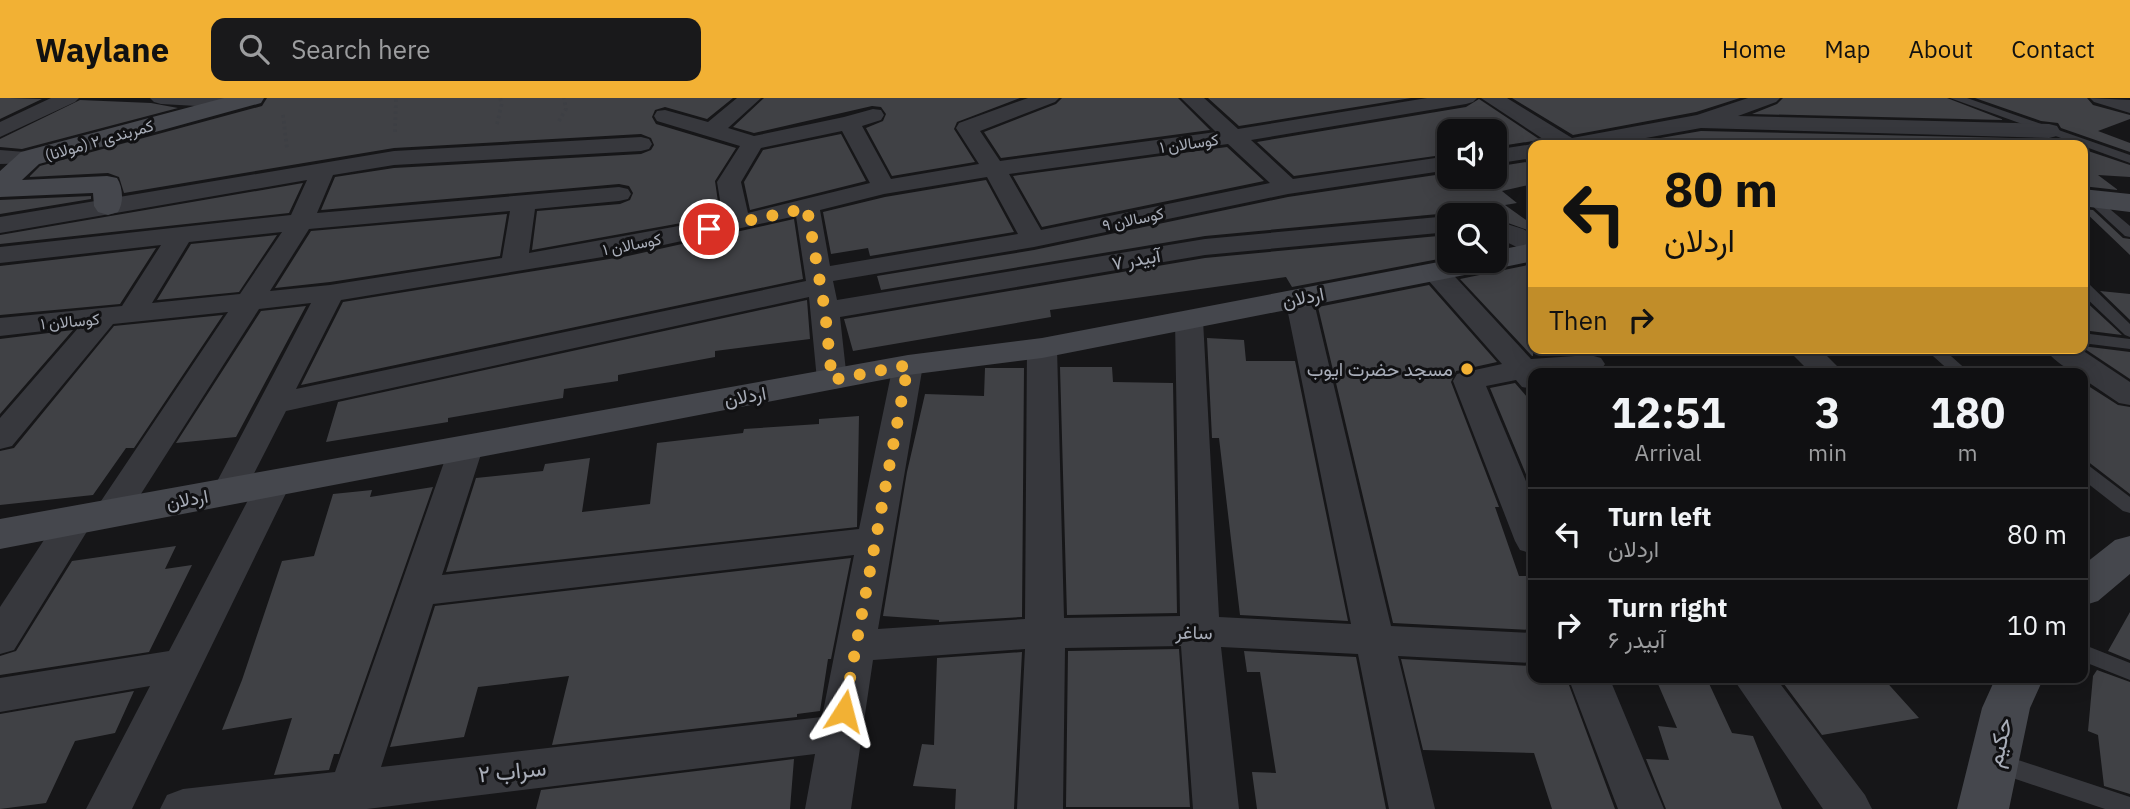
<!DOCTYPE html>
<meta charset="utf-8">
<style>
:root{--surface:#101012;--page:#19191b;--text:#f1f3f6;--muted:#9c9d9f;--line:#303032;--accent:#f2b134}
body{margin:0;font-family:"IBM Plex Sans",Vazirmatn,sans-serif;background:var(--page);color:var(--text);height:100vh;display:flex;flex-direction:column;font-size:26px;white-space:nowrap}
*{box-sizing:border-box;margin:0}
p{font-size:23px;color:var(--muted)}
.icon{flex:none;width:38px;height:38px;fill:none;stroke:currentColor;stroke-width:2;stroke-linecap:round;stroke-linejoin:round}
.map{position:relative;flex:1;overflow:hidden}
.panel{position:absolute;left:1528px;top:270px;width:560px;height:315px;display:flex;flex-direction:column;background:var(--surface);border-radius:14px;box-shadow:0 4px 18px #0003,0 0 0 2px var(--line)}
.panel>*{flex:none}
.banner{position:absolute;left:1528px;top:42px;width:560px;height:214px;border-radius:14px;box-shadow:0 4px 18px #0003,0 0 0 2px var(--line);background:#f2b134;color:#111;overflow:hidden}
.tools{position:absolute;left:1437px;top:21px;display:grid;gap:14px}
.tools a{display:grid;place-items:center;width:70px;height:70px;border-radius:14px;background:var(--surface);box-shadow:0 4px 18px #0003,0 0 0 2px var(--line);font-size:35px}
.pin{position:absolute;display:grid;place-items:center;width:60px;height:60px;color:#fff;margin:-30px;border:4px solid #fff;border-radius:50%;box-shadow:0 2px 7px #0007}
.me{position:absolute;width:77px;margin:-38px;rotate:9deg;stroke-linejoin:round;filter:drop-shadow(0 0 5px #0008)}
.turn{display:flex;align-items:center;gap:24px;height:147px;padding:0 21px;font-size:32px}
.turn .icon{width:91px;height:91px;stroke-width:2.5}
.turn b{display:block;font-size:49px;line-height:60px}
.then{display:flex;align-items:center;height:66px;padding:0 21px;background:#0003;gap:14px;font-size:26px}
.eta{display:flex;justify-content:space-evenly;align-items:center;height:119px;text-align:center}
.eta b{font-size:42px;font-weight:800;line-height:49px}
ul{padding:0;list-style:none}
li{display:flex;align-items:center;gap:21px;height:91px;padding:0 21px;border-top:2px solid var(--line)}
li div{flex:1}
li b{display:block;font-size:26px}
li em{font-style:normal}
header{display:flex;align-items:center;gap:42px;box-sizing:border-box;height:98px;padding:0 35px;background:var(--accent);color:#111}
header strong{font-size:33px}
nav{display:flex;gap:38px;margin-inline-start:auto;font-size:24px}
.search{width:490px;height:63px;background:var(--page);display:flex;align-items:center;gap:18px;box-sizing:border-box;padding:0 24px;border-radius:14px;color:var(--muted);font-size:26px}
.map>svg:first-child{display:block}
</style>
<header>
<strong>Waylane</strong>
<div class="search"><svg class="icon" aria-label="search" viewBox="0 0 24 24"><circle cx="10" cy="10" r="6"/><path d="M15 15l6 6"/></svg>Search here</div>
<nav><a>Home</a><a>Map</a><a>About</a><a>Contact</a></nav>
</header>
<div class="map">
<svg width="2130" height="711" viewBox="0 0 2130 711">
<rect width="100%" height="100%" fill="#161618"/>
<path fill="#404145" d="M0,0H9L42,1L0,21Z
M267,0H733L707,21L665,9L655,12L652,19L656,26L736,50L715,83L720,118L532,152L537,113L620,106L630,102L633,95L629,88L619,86L321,112L335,79L394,70L641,56L651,52L654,47L651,40L641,36L394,50L124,95L119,79L108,75L29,79L40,68L262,8Z
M764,0H1020L957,24L954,31L975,64L892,78L866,30L883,23L886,16L881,9L872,8L754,35L733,29Z
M1062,0H1178L1210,32L1001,60L984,34L1056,6Z
M1208,0H1411L1239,28Z
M1512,0H1740L1696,14L1573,37Z
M1783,0H1947L2004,22L1752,16L1777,6Z
M1975,0H2087L2093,7L2130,17V21L2098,33L2130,45V54L2061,30L2058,25L2041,23Z
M1479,1L1548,47L1533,43L1494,49V33H1449V56L1294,78L1257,44L1466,9Z
M80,2L151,5L178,10L22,51L0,49V41Z
M1701,33L2056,41L2067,45L2060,47H1620Z
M841,36L866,83L750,112L744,84L763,52Z
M1227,49L1264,83L1042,129L1013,78Z
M2082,51L2130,67V79L2098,77L2118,92L2082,88Z
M1533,63V86L1502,93L1517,105L1505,107L1533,127V134L1494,120V117L1449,115L1205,138L881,192L877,178L1034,152L1288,99L1449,75V79H1494V69Z
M986,82L1014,134L870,158L868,150L831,156L823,114L885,99Z
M303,85L289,115L0,146V137Z
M91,98V101L0,116V102Z
M2082,111L2093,112L2123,140L2130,141V157Z
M507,116L500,158L330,184L275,190L311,133Z
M794,121L803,181L301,287L343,204L628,158Z
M277,137L239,194L157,202L191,146Z
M1449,137V159L1292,189L1286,179L1050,212L1051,219L853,253L844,221L1205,160Z
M156,150L120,206L0,217V168Z
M1533,166V258H1532L1460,181Z
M1429,187L1497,264L1456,273L1451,284L1499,409H1495L1519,478H1526L1533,497V532L1393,525L1318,209Z
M2100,193L2130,196V222Z
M2082,200L2122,237L2082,232Z
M807,202L810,241L715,253V259L618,277V283L564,291L563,300L448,320V324L326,344L338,304Z
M306,208L236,339L176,345L261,213Z
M223,217L134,350H126L93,397L0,407V353L14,350L114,228Z
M73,232L0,316V241Z
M1207,240L1244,242L1246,263H1295L1348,523L1240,517L1219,340H1212Z
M2082,248L2130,254V281L2082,249Z
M1060,269H1112L1113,284L1173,285L1177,515L1067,517Z
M985,270H1024L1022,519L939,524V522L883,518L907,374L925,296L984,298Z
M2082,284L2118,307L2130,309V396L2082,359Z
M1515,285L1533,306V393L1490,290Z
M859,318L857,429L446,474L476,380L543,373L545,366L590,360L582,414L650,406L657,345L743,335L744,331L819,326V321Z
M433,389L339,656H334L329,672L274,677L292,620L222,632L242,582L282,463L314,458L333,396L372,392L370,399Z
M176,448L165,471L192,467L149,554L0,577V558L16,553L72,463Z
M851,460L831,561H828L820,613L797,616V619L552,647L569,578L478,589L464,639L390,649L435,508Z
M2130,514V562L2108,553Z
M1179,551L1190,709H1066L1068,553Z
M1244,553L1356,559L1386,711H1257L1252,674L1276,675L1260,574H1247Z
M1022,554L1014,711H955L956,691L913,688L922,646L934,647L937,560Z
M1401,561L1533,568V579H1566L1615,711H1552L1534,655L1423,652Z
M2097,572L2130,584V696L2104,688L2098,637L2088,633L2093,578Z
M1655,579H1706L1732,635L1753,638L1782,711H1666L1646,661L1669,662L1658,628L1677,630Z
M1826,579H1882L1919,620L1822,637L1784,586Z
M134,593L115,635L75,643L46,705L0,711V616Z
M794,661L790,711H536L541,692Z"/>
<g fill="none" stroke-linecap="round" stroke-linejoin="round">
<path stroke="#3d3f44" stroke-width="3.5" stroke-dasharray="2.5 3.5" stroke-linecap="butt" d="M283,17L287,51
M559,23L566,11L564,0
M497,26L502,5L500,0
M395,34L396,0"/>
<path fill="#37383d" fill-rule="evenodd" d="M1950,0H1967L2130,57V65Z
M2092,96L2130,128V139L2125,138L2087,103L2086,100Z
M2082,183L2087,184L2130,226V239L2125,237L2082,196Z
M2082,235L2130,241V251L2082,245Z
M1924,250H1942L1970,275H1952Z
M2082,365L2088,367L2130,399V415L2123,413L2082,381Z
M2082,546L2130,565V582L2082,563Z
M1997,655L2130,699V711H2105L1989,672L1985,665L1989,658Z"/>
<path fill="#37383d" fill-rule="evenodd" d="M51,0H79L75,4L0,39V24Z
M150,0H241L244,4L240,8L233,10L161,6L154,4Z
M737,0H761L728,30L754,38L844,19L873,11L881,12L884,17L881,22L862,28L891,81L979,66L956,30L959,25L1028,0H1059L1055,4L980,33L1000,63L1216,34L1181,0H1204L1238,31L1427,0H1477L1473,4L1466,6L1251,42L1293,81L1449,58V72L1288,96L1034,149L833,183L837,202L1205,141L1449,118V134L1205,157L840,219L847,282L843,289L832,291L821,289L817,282L809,199L286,313L241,401L229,405L217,401L212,393L311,205L259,211L123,424L111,427L99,424L93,415L228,214L113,226L12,348L0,351V320L79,229L0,238V220L122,208L161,147L0,165V149L291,117L307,82L0,135V119L394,53L641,39L649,41L652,46L649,51L641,53L394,67L333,77L317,115L619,89L628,91L631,96L628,101L619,103L535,111L529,155L723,120L717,84L740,48L657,23L654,18L657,13L665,12L708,24ZM842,33L870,85L748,115L741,84L761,50ZM1228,46L1270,85L1041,132L1009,76ZM987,79L1018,136L830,168L820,112L884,96ZM510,113L502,160L330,187L270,193L309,131ZM796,118L806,183L296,291L341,202L627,155ZM282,134L240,196L152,205L189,144Z
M1481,0H1507L1572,40L1697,17L1748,0H1780L1776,4L1738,18L2049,26L2057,28L2060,33L2057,38L2049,40L1701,30L1607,47H1552Z
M2090,0L2130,2V15L2094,4Z
M1533,46L1537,47H1533V60L1494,66V52Z
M0,52L38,55L42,60L38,65L0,66Z
M1494,122L1523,131L1533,137V157L1494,138Z
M1435,166L1445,168L1531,261L1590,257L1601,260L1605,266L1601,272L1533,275V291L1522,289L1516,282L1486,288L1533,400V456L1520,452L1515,443L1453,283L1457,276L1502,266L1421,174L1425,168Z
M1299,192L1309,194L1313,200L1391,528L1533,535V565L1398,558L1435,711H1389L1358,556L1221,549L1239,711H1193L1181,548L1065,550L1063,711H1017L1025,551L873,562L851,711H805L815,656L367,711H160L167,697L183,691L335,674L449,350L454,343L466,339L478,343L483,350L442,477L859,431L893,267L897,261L908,258L919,261L923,267L878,531L1025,521L1027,250L1032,244L1042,241L1052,244L1057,250L1064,520L1180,518L1175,222L1179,216L1189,213L1199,216L1203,222L1219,519L1351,526L1285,200L1289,194ZM854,457L822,619L381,669L433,506Z
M1786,250H1819L1844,275H1811Z
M2044,250H2079L2130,284V307L2119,305L2082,280V275C2070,275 2052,261 2044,250Z
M274,374L286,377L291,385L132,711H86L150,588L0,614V580L169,553L257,385L262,377Z
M76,410L89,413L94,422L14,552L0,556V509L63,413Z
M1568,579H1609L1664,711H1618Z
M1732,579H1775L1865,697L1872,711H1823Z"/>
<path fill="#45474d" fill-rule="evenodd" d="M224,0H264L261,5L39,66L22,82L107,78L117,80C123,89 124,105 118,114L108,117L98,114L94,108L93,95L0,99V73L21,54Z
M2082,91L2130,96V114L2082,108Z
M1533,145V163L1490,172L1042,260L908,277L0,451V421L908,257L1042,240L1449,162L1494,163V153Z
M2130,438V476L2098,503L2082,508V468L2115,442Z
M1996,579H2044L2030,610L2009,711H1957L1982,610Z"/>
</g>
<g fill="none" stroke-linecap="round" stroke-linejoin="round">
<path stroke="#f2b134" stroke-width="12" stroke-dasharray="0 21.6" d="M709,131L807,110L825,213L832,282L908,267L844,613"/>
</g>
<circle fill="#f2b134" stroke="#111113" stroke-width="2.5" cx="1467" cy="271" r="7"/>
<g text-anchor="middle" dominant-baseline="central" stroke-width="6" stroke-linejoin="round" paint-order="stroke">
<g font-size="16" fill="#a8adb8" stroke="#111113">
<text transform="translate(99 42) rotate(-16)">کمربندی ۲ (مولانا)</text>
<text transform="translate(1189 45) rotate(-8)">کوسالان ۱</text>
<text transform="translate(1133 121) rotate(-12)">کوسالان ۹</text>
<text transform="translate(632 146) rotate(-11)">کوسالان ۱</text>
<text transform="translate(70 223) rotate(-5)">کوسالان ۱</text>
</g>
<g font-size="19" fill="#a8adb8" stroke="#111113">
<text transform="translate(1136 161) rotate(-10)">آبیدر ۷</text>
<text transform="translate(1303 199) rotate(-11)">اردلان</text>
<text transform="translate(745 298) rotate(-10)">اردلان</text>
<text transform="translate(187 401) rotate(-10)">اردلان</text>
<text transform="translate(1194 534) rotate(1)">ساغر</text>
</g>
<g font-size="19" fill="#a8adb8" stroke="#111113" text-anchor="end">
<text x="1453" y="271">مسجد حضرت ایوب</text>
</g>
<g font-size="23" fill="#a8adb8" stroke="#111113">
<text transform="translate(1998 644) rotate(-77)">حکیم</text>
<text transform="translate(512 672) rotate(-6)">سراب ۲</text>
</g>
</g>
</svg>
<div class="tools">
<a><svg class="icon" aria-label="sound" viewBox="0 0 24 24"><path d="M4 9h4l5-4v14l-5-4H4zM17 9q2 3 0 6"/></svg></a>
<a><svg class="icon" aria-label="search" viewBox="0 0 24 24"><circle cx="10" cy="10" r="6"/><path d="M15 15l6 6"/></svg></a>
</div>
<div class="pin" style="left:709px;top:131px;background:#d93025"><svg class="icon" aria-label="arrive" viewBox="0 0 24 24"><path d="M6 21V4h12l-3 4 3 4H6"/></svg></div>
<svg class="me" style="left:844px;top:613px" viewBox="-20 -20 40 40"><path d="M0-17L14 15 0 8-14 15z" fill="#f2b134" stroke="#fff" stroke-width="4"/></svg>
<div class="banner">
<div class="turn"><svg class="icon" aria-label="left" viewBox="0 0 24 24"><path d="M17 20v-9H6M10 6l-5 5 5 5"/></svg><div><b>80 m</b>اردلان</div></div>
<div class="then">Then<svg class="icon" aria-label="right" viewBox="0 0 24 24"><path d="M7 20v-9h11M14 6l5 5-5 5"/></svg></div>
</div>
<section class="panel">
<div class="eta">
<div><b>12:51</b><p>Arrival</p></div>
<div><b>3</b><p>min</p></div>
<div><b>180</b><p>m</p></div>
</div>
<ul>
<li><svg class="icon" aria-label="left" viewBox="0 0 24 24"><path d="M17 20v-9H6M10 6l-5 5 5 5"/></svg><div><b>Turn left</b><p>اردلان</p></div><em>80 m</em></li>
<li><svg class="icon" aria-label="right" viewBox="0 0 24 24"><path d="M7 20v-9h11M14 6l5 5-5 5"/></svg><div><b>Turn right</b><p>آبیدر ۶</p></div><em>10 m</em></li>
</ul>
</section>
</div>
